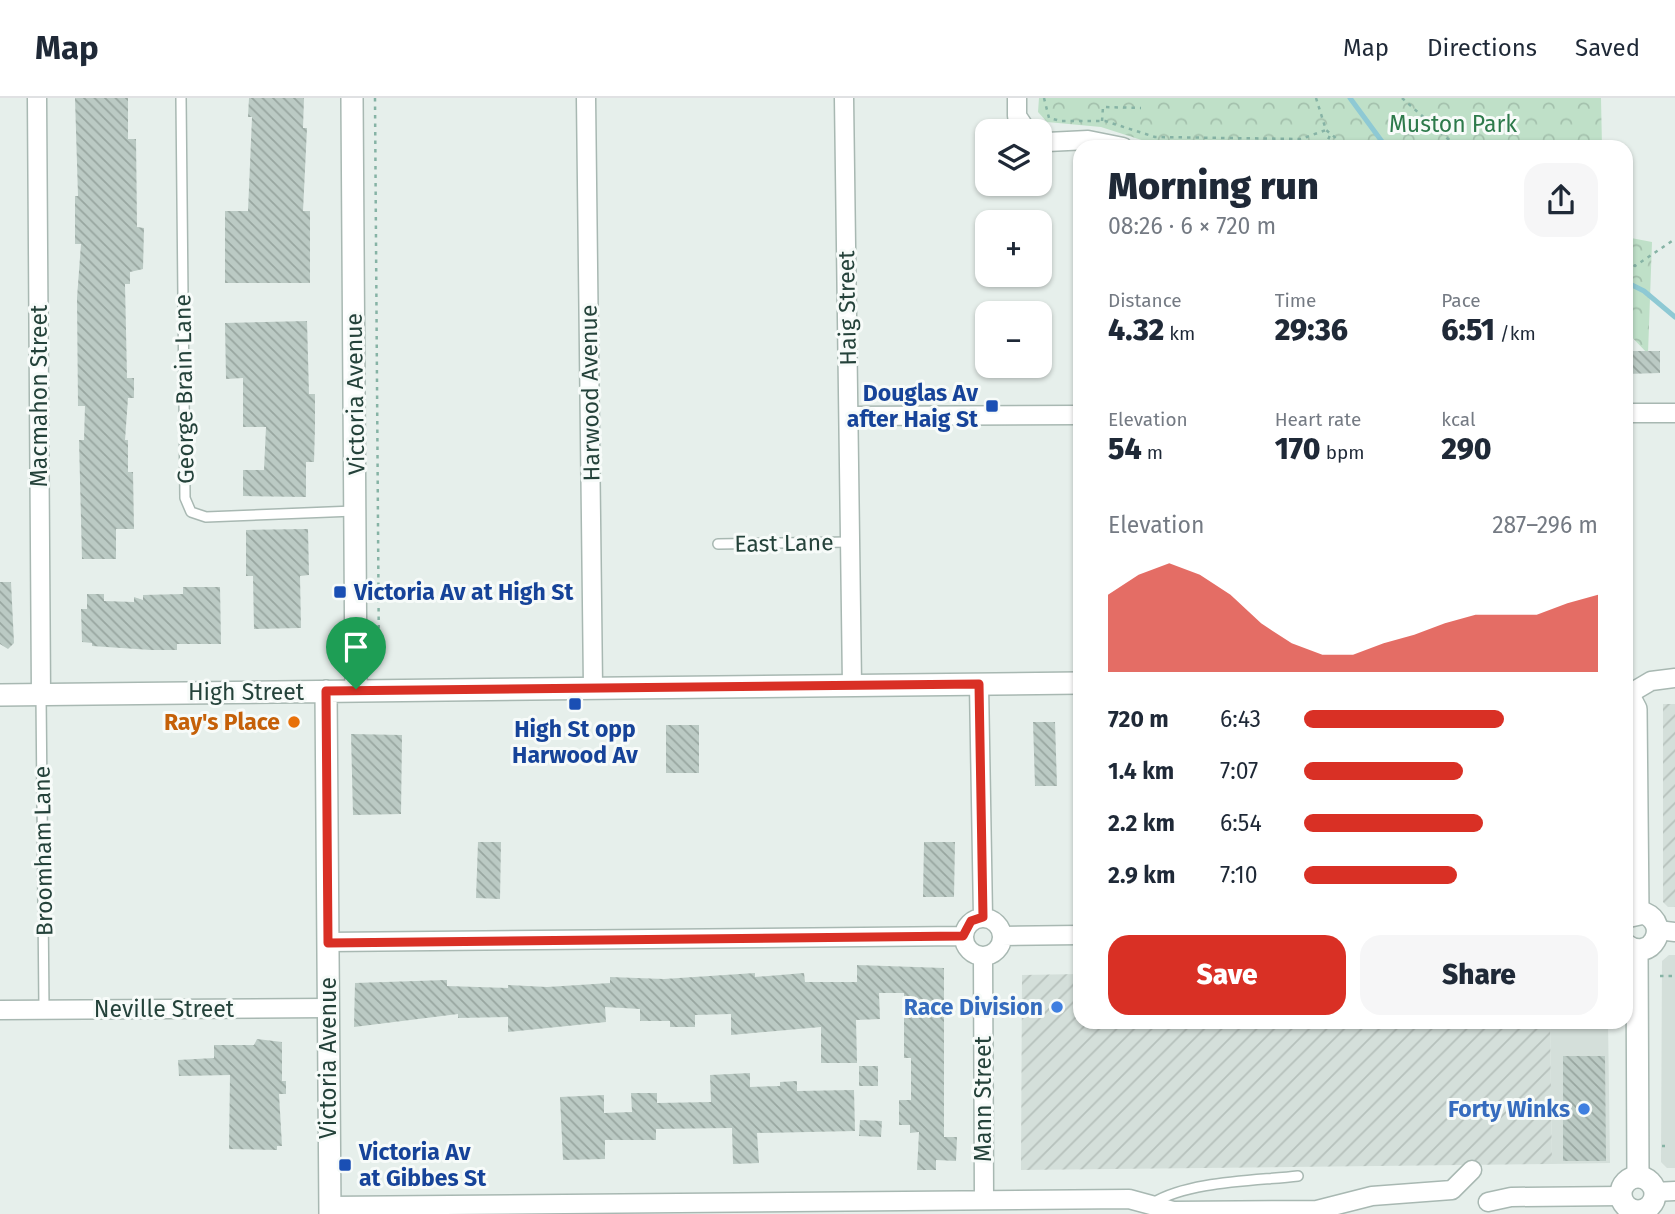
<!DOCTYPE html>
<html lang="en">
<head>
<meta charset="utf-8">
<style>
	body { margin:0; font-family:"Fira Sans",sans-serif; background:#f6f6f7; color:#1f2937; height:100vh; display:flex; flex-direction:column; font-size:26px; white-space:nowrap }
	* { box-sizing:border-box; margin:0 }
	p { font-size:23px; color:#747a83 }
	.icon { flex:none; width:38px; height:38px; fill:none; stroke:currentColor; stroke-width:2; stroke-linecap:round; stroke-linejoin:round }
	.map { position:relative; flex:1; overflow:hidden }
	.details { position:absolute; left:1073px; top:42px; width:560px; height:889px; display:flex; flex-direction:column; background:#fff; border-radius:21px; box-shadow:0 2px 5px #0004 }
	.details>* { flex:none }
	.buttons { position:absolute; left:975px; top:21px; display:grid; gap:14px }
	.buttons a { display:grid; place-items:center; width:77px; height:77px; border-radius:14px; background:#fff; box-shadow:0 2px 5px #0004; font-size:35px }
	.pin { position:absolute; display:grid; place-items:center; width:60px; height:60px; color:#fff; margin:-72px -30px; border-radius:50% 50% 50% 0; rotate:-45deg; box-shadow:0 0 7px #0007 }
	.pin .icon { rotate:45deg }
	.round { display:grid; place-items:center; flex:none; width:74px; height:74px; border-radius:21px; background:#f6f6f7 }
	.overview { display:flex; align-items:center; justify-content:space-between; height:119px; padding:0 35px }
	h1 { font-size:38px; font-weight:800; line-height:52px }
	.stats { display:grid; grid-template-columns:repeat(3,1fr); gap:10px; height:119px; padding:7px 35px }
	.stats div { display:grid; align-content:center }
	.stats b { font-size:30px; font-weight:800 }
	.stats small { font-size:19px; font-weight:400 }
	.stats p { font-size:19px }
	.chart { height:196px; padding:14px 35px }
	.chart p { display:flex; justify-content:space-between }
	.chart svg { width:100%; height:126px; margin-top:7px; fill:#d93025; opacity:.7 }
	.cta { display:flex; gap:14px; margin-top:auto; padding:14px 35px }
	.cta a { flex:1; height:80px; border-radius:21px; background:#d93025; color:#fff; font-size:28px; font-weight:800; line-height:80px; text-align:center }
	.cta a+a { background:#f6f6f7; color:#1f2937 }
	ul { padding:0 35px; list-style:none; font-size:23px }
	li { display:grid; grid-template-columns:112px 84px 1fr; align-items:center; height:52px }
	li i { height:18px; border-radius:9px; background:#d93025 }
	header { display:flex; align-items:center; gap:42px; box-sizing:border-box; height:98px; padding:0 35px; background:#fff; border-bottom:2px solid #e0e1e3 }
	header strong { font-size:33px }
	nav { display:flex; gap:38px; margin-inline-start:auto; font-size:24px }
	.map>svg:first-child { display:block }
</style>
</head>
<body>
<header>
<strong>Map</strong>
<nav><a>Map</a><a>Directions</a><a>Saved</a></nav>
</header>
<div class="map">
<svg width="1675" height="1116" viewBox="0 0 1675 1116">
	<defs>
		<pattern id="industrial-furrows" width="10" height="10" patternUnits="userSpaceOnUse" patternTransform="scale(1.75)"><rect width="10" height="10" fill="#d4dfda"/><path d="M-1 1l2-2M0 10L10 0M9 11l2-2" fill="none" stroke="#b6c1bc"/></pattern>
		<pattern id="park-crowns" width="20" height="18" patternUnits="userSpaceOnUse" patternTransform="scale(1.75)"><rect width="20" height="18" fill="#bfe0c8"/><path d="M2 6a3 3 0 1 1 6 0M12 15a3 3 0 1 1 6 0" fill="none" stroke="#a4c1ad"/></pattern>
		<pattern id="building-back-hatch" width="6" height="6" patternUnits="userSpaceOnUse" patternTransform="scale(1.75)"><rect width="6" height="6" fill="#bbcac4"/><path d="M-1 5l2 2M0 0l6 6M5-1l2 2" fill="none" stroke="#98a6a0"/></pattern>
	</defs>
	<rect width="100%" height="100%" fill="#e6efeb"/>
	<path fill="#d4dfda" d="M 1669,857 L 1675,857 L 1675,1070 L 1667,1070 L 1661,1064 L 1662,863 Z
		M 1550,924 L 1608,924 L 1610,1065 L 1552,1066 Z"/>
	<path fill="url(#industrial-furrows)" d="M 1663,606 L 1675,606 L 1675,809 L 1668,809 L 1663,804 Z
		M 1080,876 L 1080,924 L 1550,924 L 1552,1066 L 1021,1072 L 1022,877 Z"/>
	<path fill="url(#park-crowns)" d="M 1039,0 L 1601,0 L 1602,49 L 1154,46 L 1101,29 L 1047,24 L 1038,14 Z
		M 1626,139 L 1652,144 L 1648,256 L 1626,233 Z"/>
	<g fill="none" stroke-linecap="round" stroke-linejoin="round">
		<path stroke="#8ec9d4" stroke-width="5" d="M 1350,0 L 1386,49
			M 1626,184 L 1644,193 L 1675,219"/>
	</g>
	<path fill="url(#building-back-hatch)" d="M 75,0 L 128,0 L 128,41 L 136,41 L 137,129 L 144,130 L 143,171 L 130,174 L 130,186 L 125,186 L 127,280 L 134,280 L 134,300 L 128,300 L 125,342 L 128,342 L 128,374 L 133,374 L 134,431 L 116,431 L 116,461 L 82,461 L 79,342 L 84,342 L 85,308 L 78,308 L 77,200 L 81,146 L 75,146 L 75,98 L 78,98 Z
		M 249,0 L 304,0 L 303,30 L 307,30 L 303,113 L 310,113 L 310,185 L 225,185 L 225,113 L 248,113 L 252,19 L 248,19 Z
		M 307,223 L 309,296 L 315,296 L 315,329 L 314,364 L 306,364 L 306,399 L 243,398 L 243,372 L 264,372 L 266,329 L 243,329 L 243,280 L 226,281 L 225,225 Z
		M 1626,253 L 1660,253 L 1660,275 L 1626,276 Z
		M 308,431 L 309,477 L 300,478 L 301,530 L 254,531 L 253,478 L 246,478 L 246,432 Z
		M 0,484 L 11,484 L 14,545 L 8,551 L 0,546 Z
		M 183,489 L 220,489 L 221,546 L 177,546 L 177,552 L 151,552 L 92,548 L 92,545 L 82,544 L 81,511 L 87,511 L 87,496 L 104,496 L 104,503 L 134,504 L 134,499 L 143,502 L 143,497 L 183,496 Z
		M 1033,624 L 1055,624 L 1057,688 L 1035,688 Z
		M 666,627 L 699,627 L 699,675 L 666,675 Z
		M 351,636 L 402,637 L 401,716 L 353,717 Z
		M 478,744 L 501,744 L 500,801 L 476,800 Z
		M 924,744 L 955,744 L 954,799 L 923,799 Z
		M 857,867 L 944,870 L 944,1039 L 957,1039 L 956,1063 L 936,1062 L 936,1072 L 917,1072 L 919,1034 L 910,1035 L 910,1027 L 899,1027 L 899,1002 L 911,1002 L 911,960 L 904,960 L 904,895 L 879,895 L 880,921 L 856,922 L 857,965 L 821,965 L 821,929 L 731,937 L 731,916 L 695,917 L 695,929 L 670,929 L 670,923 L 640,923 L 640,911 L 605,909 L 606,924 L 508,934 L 508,919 L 458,920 L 458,916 L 354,929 L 355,885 L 447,882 L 447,888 L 508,890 L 508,887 L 547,889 L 610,885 L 610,879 L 664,881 L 755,875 L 755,879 L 804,875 L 805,884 L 857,884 Z
		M 257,941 L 282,944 L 282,983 L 286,983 L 286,996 L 279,996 L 282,1048 L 277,1048 L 277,1052 L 229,1051 L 230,977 L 179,978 L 178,962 L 214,960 L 214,947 L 254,947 Z
		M 1563,958 L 1605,958 L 1606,1063 L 1563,1063 Z
		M 859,968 L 878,968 L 878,988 L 859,988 Z
		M 750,975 L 750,989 L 780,988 L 780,984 L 797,983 L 797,993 L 854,992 L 855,1033 L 757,1035 L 759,1065 L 733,1066 L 732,1030 L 656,1031 L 656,1042 L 605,1042 L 605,1061 L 563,1062 L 560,999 L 604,997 L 604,1015 L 632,1014 L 631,995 L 657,995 L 657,1005 L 711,1004 L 710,977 Z
		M 860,1022 L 882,1023 L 881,1039 L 859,1038 Z"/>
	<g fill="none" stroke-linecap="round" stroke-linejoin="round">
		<defs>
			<path id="service" d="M 181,0 L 185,400 L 191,414 L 206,419 L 354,413
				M 718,446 L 850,444
				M 41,597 L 44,910
				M 1153,1105 C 1189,1083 1255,1083 1298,1078"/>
			<path id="minor" d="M 37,0 L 41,596
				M 586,0 L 593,589
				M 844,0 L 852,587
				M 1017,0 L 1017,18 L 1027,33
				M 1040,41 L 1047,44 L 1088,42 L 1123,49
				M 1626,315 L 1675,315
				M 849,318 L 1080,317
				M 979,586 L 983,819
				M 1629,596 L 1651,583 L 1675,580
				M964 839a19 19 0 1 1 38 0a19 19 0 1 1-38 0Z
				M 1658,832 L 1675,834
				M 1002,838 L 1080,837
				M 328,844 L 963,838
				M 983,858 L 984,1102
				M 0,912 L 327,910
				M 1654,1094 L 1675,1093
				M 1488,1104 L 1511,1099 L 1621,1098
				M 330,1108 L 1129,1101 L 1173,1113 L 1317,1112 L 1372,1098 L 1452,1092 L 1472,1072"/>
			<path id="tertiary" d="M 352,0 L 356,591
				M 1626,592 L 1636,611 L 1638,814
				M 326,593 L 330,1116
				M 0,597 L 1080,585
				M 1626,847 C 1651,865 1672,827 1644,815 L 1626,819
				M 1637,853 L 1638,1079
				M1621 1096a17 17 0 1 1 34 0a17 17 0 1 1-34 0Z"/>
		</defs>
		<use href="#service" stroke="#a8b8b2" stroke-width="12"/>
		<use href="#minor" stroke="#a8b8b2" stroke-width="21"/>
		<use href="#tertiary" stroke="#a8b8b2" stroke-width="24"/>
		<path stroke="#86b3a5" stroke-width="2.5" stroke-dasharray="3.5 5" stroke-linecap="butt" d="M 375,0 L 379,568
			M 1044,0 L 1049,20 L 1061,23 L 1105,23 L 1155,39 L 1301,41 L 1326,32
			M 1316,0 L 1326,32 L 1347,49
			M 1402,0 L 1448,41 L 1470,49
			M 1102,23 L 1103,9 L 1141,10
			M 1325,49 L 1330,37
			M 1626,163 L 1635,168 L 1675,141
			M 1660,878 L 1675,878
			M 1662,1048 L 1665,1048"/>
		<use href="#service" stroke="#fff" stroke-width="9"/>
		<use href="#minor" stroke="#fff" stroke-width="18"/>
		<use href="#tertiary" stroke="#fff" stroke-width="21"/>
	</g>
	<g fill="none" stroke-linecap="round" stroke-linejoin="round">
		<defs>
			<path id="route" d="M 979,586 L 983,819 L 971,823 L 963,838 L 328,845 L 326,593 Z"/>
		</defs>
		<use href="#route" stroke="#fff" stroke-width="14"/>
		<use href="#route" stroke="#d93025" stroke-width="9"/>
	</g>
	<g fill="#1a4fb4" stroke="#f7fbf9" stroke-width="2.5">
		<rect x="985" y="301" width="14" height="14" rx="3.5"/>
		<rect x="333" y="487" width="14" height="14" rx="3.5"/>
		<rect x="568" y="599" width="14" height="14" rx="3.5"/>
		<rect x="338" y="1060" width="14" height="14" rx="3.5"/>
	</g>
	<circle fill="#e8710a" stroke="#f7fbf9" stroke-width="2.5" cx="294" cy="624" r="7"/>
	<g fill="#3f7fe0" stroke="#f7fbf9" stroke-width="2.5">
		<circle cx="1057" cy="909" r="7"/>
		<circle cx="1584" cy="1011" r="7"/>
	</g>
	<g text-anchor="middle" stroke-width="6" stroke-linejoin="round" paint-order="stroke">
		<g font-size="23" fill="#2d7a4b" stroke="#f7fbf9">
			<text x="1453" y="34">Muston Park</text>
		</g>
		<g font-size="23" fill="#24423a" stroke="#f7fbf9">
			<text transform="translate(847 210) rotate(-91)" y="8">Haig Street</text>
			<text transform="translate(184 291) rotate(-91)" y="8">George Brain Lane</text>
			<text transform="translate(590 295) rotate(-91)" y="8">Harwood Avenue</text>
			<text transform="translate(355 296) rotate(-91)" y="8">Victoria Avenue</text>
			<text transform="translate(39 298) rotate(-90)" y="8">Macmahon Street</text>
			<text transform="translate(784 445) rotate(-1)" y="8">East Lane</text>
			<text x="246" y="602">High Street</text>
			<text transform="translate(43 753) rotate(-91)" y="8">Broomham Lane</text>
			<text x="164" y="919">Neville Street</text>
			<text transform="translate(328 960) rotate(-90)" y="8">Victoria Avenue</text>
			<text transform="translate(983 1001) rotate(-90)" y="8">Mann Street</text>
		</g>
		<g font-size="23" font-weight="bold" fill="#164399" stroke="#f7fbf9" text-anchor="start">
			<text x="978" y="303" text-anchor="end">Douglas Av<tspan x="978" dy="26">after Haig St</tspan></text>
			<text x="354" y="502">Victoria Av at High St</text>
			<text x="575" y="639" text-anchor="middle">High St opp<tspan x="575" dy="26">Harwood Av</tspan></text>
			<text x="359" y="1062">Victoria Av<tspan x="359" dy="26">at Gibbes St</tspan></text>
		</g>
		<g font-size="23" font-weight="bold" fill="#c56008" stroke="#f7fbf9" text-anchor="end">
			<text x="280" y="632">Ray's Place</text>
		</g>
		<g font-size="23" font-weight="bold" fill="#366cbe" stroke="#f7fbf9" text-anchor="end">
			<text x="1043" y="917">Race Division</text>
			<text x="1570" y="1019">Forty Winks</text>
		</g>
	</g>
</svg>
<div class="buttons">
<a><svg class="icon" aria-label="layers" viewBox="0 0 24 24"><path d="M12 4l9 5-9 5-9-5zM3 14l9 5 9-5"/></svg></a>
<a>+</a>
<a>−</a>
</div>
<div class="pin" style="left:356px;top:591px;background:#1e9e55"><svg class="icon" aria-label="arrive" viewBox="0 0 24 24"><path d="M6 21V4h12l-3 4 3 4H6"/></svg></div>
<section class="details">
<div class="overview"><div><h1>Morning run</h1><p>08:26 · 6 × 720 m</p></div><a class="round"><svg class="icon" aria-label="share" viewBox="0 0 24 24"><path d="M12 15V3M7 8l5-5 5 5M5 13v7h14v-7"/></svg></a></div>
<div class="stats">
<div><p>Distance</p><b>4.32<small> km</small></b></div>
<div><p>Time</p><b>29:36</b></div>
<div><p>Pace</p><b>6:51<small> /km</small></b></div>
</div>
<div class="stats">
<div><p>Elevation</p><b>54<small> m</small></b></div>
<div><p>Heart rate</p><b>170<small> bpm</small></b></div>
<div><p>kcal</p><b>290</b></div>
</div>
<div class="chart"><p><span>Elevation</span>287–296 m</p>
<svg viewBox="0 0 160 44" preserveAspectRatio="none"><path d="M0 44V17L10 10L20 6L30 10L40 17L50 27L60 34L70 38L80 38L90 34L100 31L110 27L120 24L130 24L140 24L150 20L160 17V44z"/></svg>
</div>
<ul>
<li><b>720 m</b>6:43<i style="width:68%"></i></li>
<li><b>1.4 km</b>7:07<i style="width:54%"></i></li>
<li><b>2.2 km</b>6:54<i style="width:61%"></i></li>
<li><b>2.9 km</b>7:10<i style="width:52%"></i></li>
</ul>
<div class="cta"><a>Save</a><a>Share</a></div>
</section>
</div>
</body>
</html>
